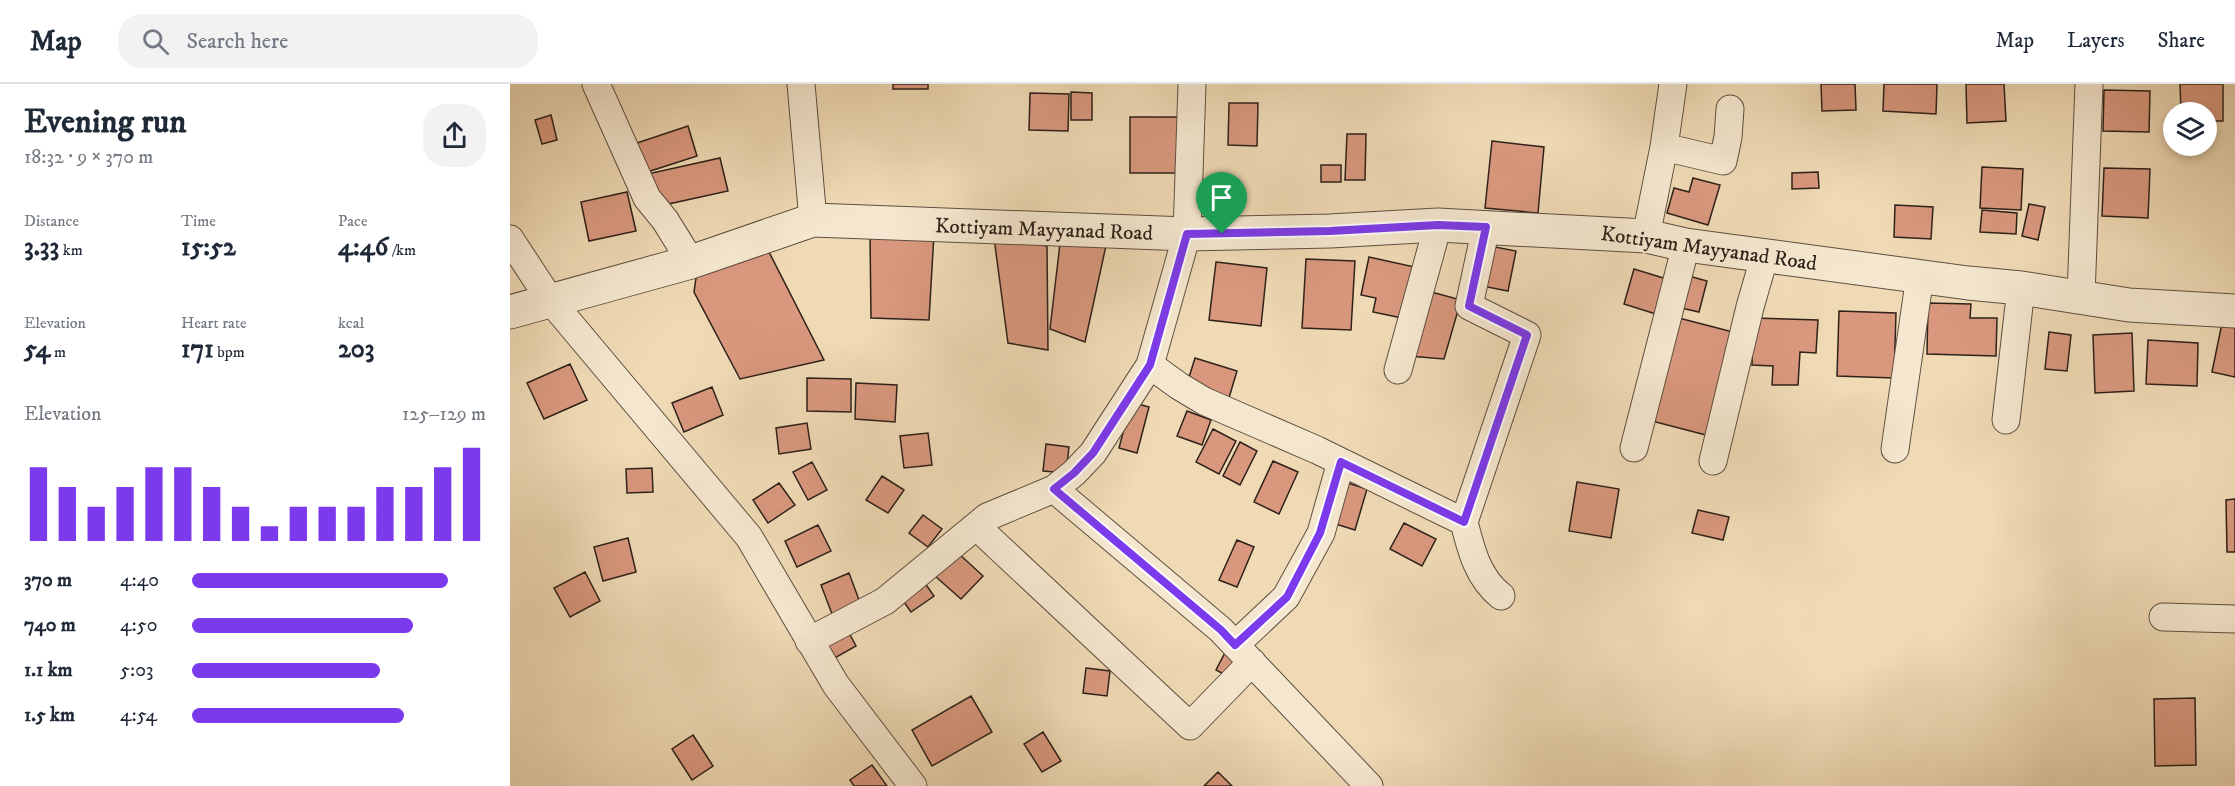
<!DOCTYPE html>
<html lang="en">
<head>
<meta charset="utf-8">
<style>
	body { margin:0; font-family:"IM FELL DW Pica",serif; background:#f2f2f3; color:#1f2937; height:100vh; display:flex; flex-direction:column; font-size:22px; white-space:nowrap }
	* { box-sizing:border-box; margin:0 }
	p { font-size:20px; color:#747a83 }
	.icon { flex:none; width:33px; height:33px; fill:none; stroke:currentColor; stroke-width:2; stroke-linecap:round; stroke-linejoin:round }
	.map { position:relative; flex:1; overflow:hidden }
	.details { display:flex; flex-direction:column; background:#fff; width:510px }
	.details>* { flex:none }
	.buttons { position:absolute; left:1653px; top:18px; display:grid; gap:12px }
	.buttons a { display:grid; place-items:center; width:54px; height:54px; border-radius:50%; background:#fff; box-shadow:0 3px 9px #0003; font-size:30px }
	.pin { position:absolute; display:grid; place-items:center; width:51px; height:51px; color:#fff; margin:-62px -26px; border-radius:50% 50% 50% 0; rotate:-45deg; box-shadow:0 0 6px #0007 }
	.pin .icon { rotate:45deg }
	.round { display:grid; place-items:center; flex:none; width:63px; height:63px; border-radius:24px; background:#f2f2f3 }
	.summary { display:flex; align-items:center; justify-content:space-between; height:102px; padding:0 24px }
	h1 { font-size:33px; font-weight:700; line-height:45px }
	.figures { display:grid; grid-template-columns:repeat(3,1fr); gap:9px; height:102px; padding:6px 24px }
	.figures div { display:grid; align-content:center }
	.figures b { font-size:26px; font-weight:700 }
	.figures small { font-size:16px; font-weight:400 }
	.figures p { font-size:16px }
	.chart { height:168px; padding:12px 24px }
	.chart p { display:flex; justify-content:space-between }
	.chart svg { width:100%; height:108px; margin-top:6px; stroke:#7c3aed; stroke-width:6 }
	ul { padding:0 24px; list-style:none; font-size:20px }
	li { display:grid; grid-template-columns:96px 72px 1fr; align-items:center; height:45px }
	li i { height:15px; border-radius:8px; background:#7c3aed }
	header { display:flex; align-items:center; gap:36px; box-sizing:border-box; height:84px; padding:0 30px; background:#fff; border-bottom:2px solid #e0e1e3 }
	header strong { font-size:28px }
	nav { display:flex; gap:33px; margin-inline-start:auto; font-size:21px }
	.search { width:420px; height:54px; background:#f2f2f3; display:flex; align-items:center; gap:15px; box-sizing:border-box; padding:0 21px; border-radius:24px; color:#747a83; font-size:22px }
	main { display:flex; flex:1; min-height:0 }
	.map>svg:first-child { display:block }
</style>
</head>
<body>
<header>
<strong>Map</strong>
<div class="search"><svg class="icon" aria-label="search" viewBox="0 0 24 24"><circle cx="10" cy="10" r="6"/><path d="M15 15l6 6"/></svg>Search here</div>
<nav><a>Map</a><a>Layers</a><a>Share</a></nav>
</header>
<main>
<section class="details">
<div class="summary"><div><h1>Evening run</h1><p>18:32 · 9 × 370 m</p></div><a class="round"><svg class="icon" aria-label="share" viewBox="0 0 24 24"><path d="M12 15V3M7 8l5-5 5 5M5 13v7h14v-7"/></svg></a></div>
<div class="figures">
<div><p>Distance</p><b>3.33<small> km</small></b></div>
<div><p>Time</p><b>15:52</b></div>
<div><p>Pace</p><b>4:46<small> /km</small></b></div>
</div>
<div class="figures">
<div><p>Elevation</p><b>54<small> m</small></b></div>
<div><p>Heart rate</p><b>171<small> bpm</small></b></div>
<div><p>kcal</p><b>203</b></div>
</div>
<div class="chart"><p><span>Elevation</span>125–129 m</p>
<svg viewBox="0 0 160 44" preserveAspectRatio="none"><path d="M5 44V14M15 44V22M25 44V30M35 44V22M45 44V14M55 44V14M65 44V22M75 44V30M85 44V38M95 44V30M105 44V30M115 44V30M125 44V22M135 44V22M145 44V14M155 44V6"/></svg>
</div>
<ul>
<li><b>370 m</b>4:40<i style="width:87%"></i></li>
<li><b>740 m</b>4:50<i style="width:75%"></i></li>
<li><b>1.1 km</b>5:03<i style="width:64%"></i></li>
<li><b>1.5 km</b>4:54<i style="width:72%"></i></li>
</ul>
</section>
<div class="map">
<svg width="1725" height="702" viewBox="0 0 1725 702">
	<rect width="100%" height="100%" fill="#efdab5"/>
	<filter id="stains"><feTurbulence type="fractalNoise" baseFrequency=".00333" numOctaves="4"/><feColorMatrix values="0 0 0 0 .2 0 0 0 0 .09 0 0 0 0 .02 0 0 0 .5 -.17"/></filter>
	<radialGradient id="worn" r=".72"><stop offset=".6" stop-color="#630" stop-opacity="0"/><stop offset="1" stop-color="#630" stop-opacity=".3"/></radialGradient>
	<path fill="#d9987e" stroke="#2d211a" stroke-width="1.5" d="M 383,0 L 418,0 L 418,5 L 383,5 Z
		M 1311,0 L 1345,0 L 1346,26 L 1312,27 Z
		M 1374,0 L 1427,0 L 1426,30 L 1373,27 Z
		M 1456,0 L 1494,0 L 1496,37 L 1457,39 Z
		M 1670,0 L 1713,0 L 1713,37 L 1696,37 L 1696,28 L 1671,28 Z
		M 1594,6 L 1640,7 L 1639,48 L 1593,47 Z
		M 561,8 L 582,9 L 582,36 L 561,36 Z
		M 520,9 L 559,10 L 558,47 L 519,46 Z
		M 719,19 L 748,19 L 747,62 L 718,61 Z
		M 41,31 L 47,56 L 32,60 L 25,36 Z
		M 620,33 L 669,33 L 669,89 L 620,89 Z
		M 178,42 L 187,72 L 131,90 L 121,61 Z
		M 837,50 L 856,50 L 855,96 L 835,96 Z
		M 982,57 L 1034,63 L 1028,129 L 975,124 Z
		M 210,74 L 218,107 L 140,124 L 133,91 Z
		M 811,81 L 831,81 L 831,98 L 811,98 Z
		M 1472,83 L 1513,85 L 1511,126 L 1470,124 Z
		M 1594,84 L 1640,85 L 1638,134 L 1592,132 Z
		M 1308,88 L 1309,104 L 1282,105 L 1282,89 Z
		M 1183,94 L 1210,101 L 1198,141 L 1157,129 L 1164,104 L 1179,108 Z
		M 117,108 L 126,147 L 79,157 L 71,118 Z
		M 1519,120 L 1535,123 L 1528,156 L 1512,152 Z
		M 1385,121 L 1423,123 L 1421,155 L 1384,153 Z
		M 1472,126 L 1507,129 L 1506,150 L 1470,148 Z
		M 360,150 L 424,150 L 419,236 L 361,234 Z
		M 551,151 L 597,157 L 575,258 L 540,245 Z
		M 484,154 L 537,162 L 538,266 L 498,259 Z
		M 980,162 L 1006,167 L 998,207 L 972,202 Z
		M 258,166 L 314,276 L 230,295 L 184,208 L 187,187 Z
		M 859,173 L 909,184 L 897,235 L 863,228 L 866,214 L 851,211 Z
		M 796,175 L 845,177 L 841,246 L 792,244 Z
		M 706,178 L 757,184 L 751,242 L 699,236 Z
		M 1124,185 L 1160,196 L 1149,231 L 1114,220 Z
		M 1179,192 L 1197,197 L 1189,228 L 1171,224 Z
		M 914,206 L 951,216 L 934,275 L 899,272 Z
		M 1418,219 L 1461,220 L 1460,234 L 1487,234 L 1486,272 L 1417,270 Z
		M 1329,227 L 1386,229 L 1384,294 L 1327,292 Z
		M 1165,233 L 1223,248 L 1196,351 L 1138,336 Z
		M 1243,234 L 1308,236 L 1306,269 L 1290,268 L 1288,301 L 1262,301 L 1263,282 L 1242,281 Z
		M 1712,239 L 1725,241 L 1725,293 L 1702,288 Z
		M 1539,248 L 1561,251 L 1557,287 L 1535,285 Z
		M 1622,249 L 1624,307 L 1585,309 L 1583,251 Z
		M 1638,256 L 1688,259 L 1687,302 L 1636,300 Z
		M 685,274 L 727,287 L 718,317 L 676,303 Z
		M 60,280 L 77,316 L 34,335 L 17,299 Z
		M 297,294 L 341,295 L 341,328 L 297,327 Z
		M 346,299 L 387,301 L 385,338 L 345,335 Z
		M 202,303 L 213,331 L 174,348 L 162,319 Z
		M 621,318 L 639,323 L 627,369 L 609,364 Z
		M 677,327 L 701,336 L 692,361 L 667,352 Z
		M 297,339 L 301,365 L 269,370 L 266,344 Z
		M 703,345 L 726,357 L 709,390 L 686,378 Z
		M 418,349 L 422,381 L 394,384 L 390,352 Z
		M 730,358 L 747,367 L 730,401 L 713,392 Z
		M 536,360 L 559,363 L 556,389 L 533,387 Z
		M 763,377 L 788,388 L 769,430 L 744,418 Z
		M 302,378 L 317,406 L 298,416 L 283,388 Z
		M 142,384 L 143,408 L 117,409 L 116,385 Z
		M 372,392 L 394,406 L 378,429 L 356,416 Z
		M 828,396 L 857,405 L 845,446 L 816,437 Z
		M 1067,398 L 1109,405 L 1101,454 L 1059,447 Z
		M 269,399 L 285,421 L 258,439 L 243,416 Z
		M 1725,415 L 1725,468 L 1717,468 L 1716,416 Z
		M 1188,426 L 1219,433 L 1213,456 L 1182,449 Z
		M 413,431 L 432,445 L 418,463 L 399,449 Z
		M 894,439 L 926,455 L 912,482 L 880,465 Z
		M 308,441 L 321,467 L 287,483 L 275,457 Z
		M 118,454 L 126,488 L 93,497 L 84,463 Z
		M 727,456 L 744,463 L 727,503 L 709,496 Z
		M 447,468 L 473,492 L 451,515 L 425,492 Z
		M 75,488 L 90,517 L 60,533 L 44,504 Z
		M 339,489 L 352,524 L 324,535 L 311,501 Z
		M 412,495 L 424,512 L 401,528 L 389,511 Z
		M 337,545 L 346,562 L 323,575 L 314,557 Z
		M 718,563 L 732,570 L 719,593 L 706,586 Z
		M 576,584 L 600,587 L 597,612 L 573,609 Z
		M 461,612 L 482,648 L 422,682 L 402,646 Z
		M 1685,614 L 1686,681 L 1645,682 L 1644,615 Z
		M 533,648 L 551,677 L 532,688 L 514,660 Z
		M 183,651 L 203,682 L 182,696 L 162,665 Z
		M 362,681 L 377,702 L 344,702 L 340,696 Z
		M 708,688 L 722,702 L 694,702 Z"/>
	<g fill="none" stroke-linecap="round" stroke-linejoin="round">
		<defs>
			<path id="minor" d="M 86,0 L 137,114 L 155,136 L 181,178
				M 291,0 L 303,136
				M 682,0 L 677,150 L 640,281 L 669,302 L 694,317 L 807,366 L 954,438
				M 1154,63 L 1213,77 L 1218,53 L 1220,25
				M 976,143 L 959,222 L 1017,251 L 954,438 C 961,466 968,494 991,512
				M 1136,152 L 1154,63 L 1163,0
				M 0,155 L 40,216 L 239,453 L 326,601 L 403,702
				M 1571,212 L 1579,0
				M 888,286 L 928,141
				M 1496,336 L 1511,204
				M 1124,364 L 1176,161
				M 1385,365 L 1410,192
				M 1203,377 L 1240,223 L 1255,171
				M 544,405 L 711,546 L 859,702
				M 466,442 L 680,642 L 742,578
				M 1653,533 L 1725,535
				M 299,557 L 375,517 L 477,433 L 544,405 L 564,389 L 583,369 L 640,281
				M 725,561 L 776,513 L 811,449 L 831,378"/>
			<path id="tertiary" d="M 0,228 L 181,178 L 303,136 L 677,150 L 820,147 L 928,141 L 1136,152 L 1176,161 L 1220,167 L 1458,199 L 1511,204 L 1619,221 L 1725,227"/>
		</defs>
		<use href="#minor" stroke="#5e4f41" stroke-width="29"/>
		<use href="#tertiary" stroke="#5e4f41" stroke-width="35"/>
		<use href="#minor" stroke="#f5e7cf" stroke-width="27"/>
		<use href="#tertiary" stroke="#f5e7cf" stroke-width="33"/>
	</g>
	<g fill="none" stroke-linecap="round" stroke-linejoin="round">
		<defs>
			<path id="route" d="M 928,141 L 976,143 L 959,222 L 1017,251 L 954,438 L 831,378 L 810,449 L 777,513 L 725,561 L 711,546 L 544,405 L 564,389 L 583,369 L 640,281 L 677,150 L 820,147 Z"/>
		</defs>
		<use href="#route" stroke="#fff" stroke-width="12"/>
		<use href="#route" stroke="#7c3aed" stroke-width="8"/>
	</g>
	<g text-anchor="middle" stroke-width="4.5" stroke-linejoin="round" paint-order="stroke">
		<g font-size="21" fill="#2d211a" stroke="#f5e7cf">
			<text transform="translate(534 145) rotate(2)" y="7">Kottiyam Mayyanad Road</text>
			<text transform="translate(1199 164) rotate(8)" y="7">Kottiyam Mayyanad Road</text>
		</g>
	</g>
	<rect width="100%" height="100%" filter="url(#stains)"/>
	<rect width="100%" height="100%" fill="url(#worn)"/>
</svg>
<div class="buttons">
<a><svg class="icon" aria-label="layers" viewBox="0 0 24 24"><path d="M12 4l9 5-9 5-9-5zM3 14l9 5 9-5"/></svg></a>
</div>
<div class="pin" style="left:712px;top:150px;background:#1e9e55"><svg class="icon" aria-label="arrive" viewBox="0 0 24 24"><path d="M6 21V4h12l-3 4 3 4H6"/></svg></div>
</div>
</main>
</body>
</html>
